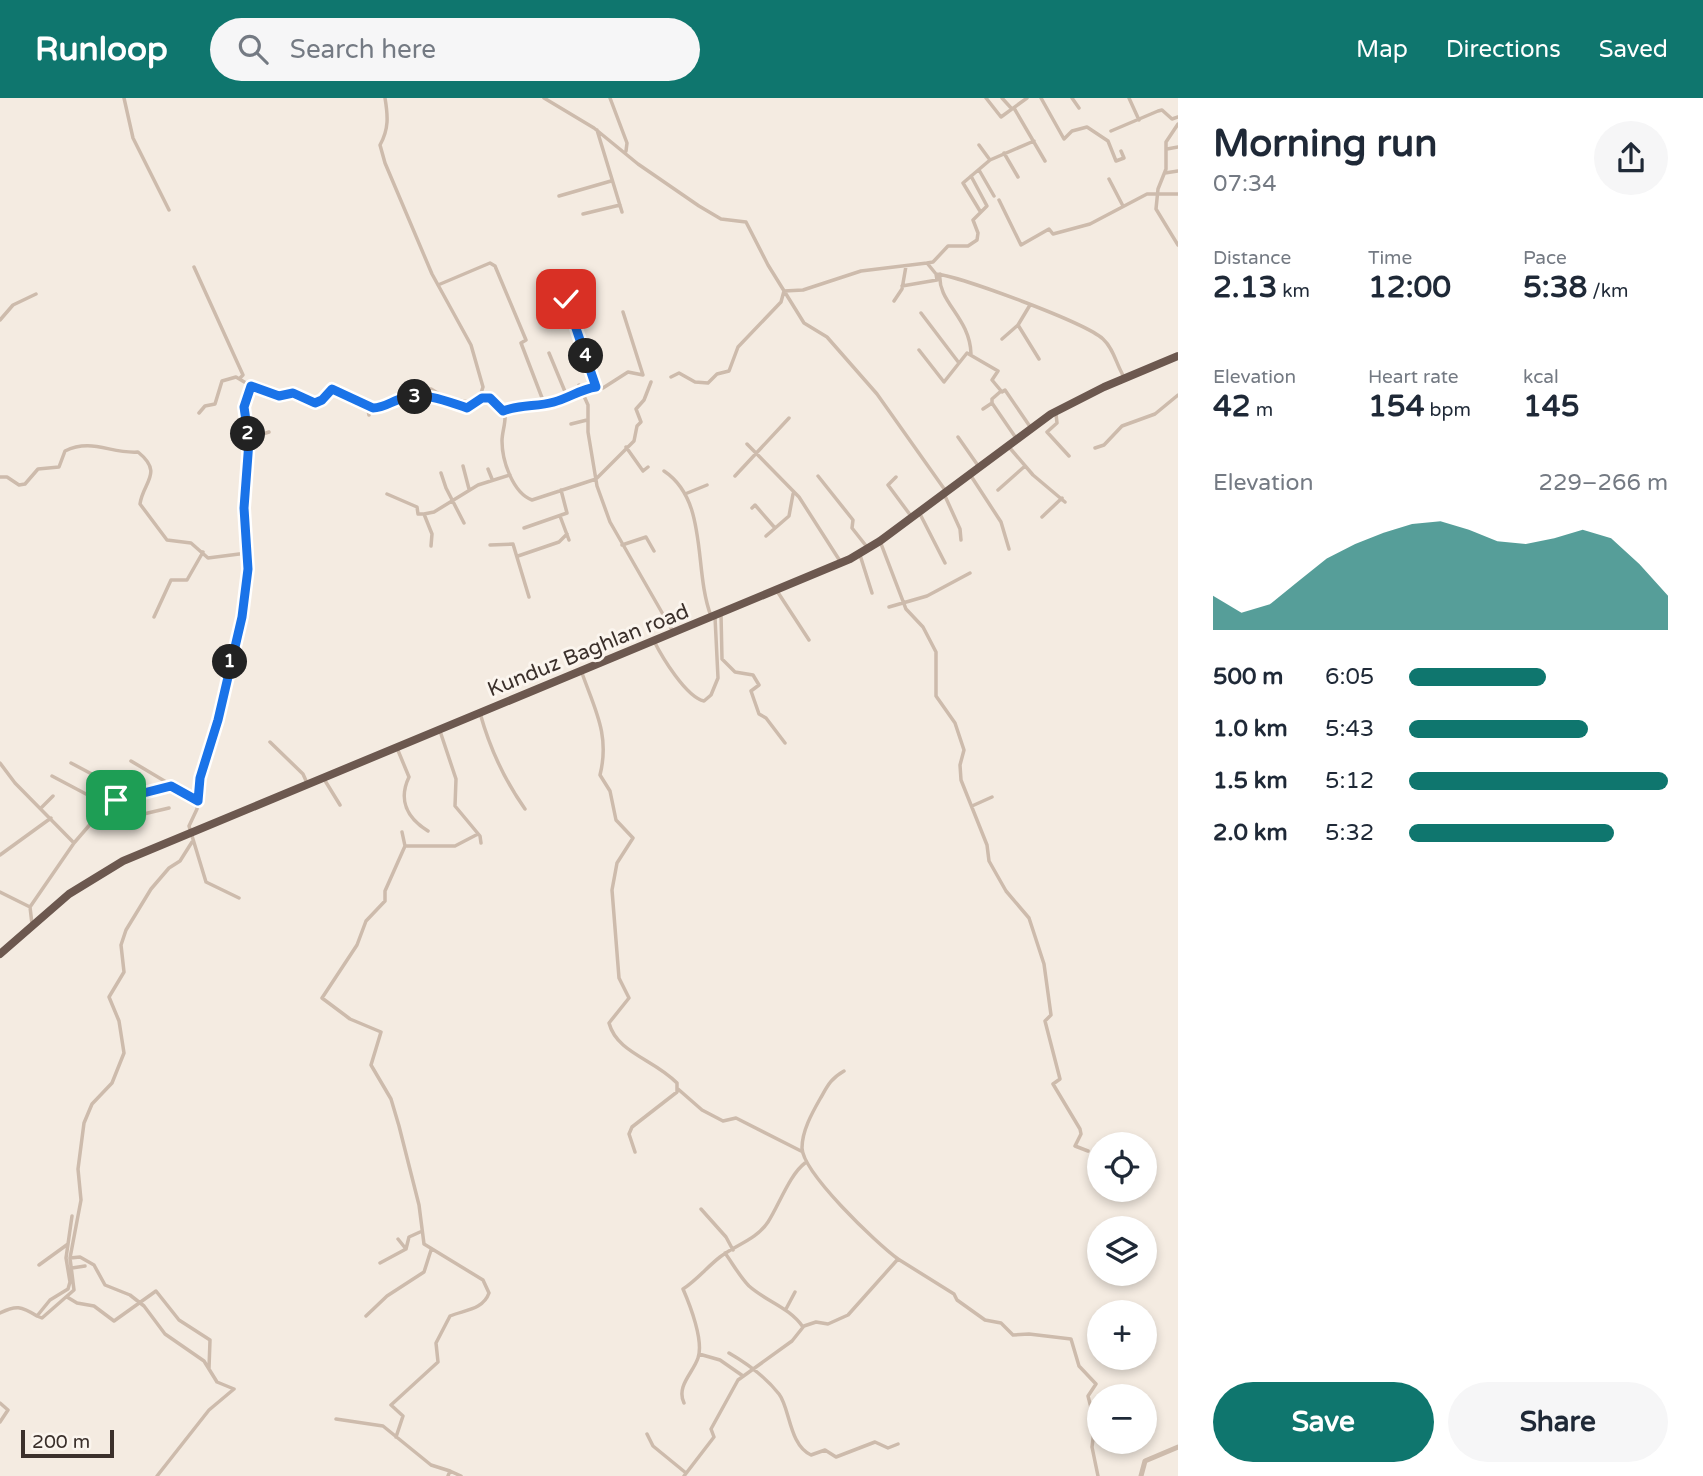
<!DOCTYPE html>
<html lang="en">
<head>
<meta charset="utf-8">
<style>
	body { margin:0; font-family:"Varela Round",sans-serif; background:#f6f6f7; color:#1f2937; height:100vh; display:flex; flex-direction:column; font-size:26px; white-space:nowrap }
	* { box-sizing:border-box; margin:0 }
	p { font-size:23px; color:#747a83 }
	.icon { flex:none; width:38px; height:38px; fill:none; stroke:currentColor; stroke-width:2; stroke-linecap:round; stroke-linejoin:round }
	.map { position:relative; flex:1; overflow:hidden }
	.panel { display:flex; flex-direction:column; background:#fff; width:525px }
	.panel>* { flex:none }
	.tools { position:absolute; left:1087px; top:1034px; display:grid; gap:14px }
	.tools a { display:grid; place-items:center; width:70px; height:70px; border-radius:50%; background:#fff; box-shadow:0 4px 10px #0003; font-size:35px }
	.scale { position:absolute; left:21px; bottom:18px; width:93px; box-sizing:border-box; padding-left:7px; border:4px solid #3b302b; border-top:0; font-size:19px; line-height:24px; white-space:nowrap; color:#3b302b; -webkit-text-stroke:5px #fbf5ee; paint-order:stroke }
	.pin { position:absolute; display:grid; place-items:center; width:60px; height:60px; color:#fff; margin:-30px; border-radius:14px; box-shadow:0 4px 10px #0006 }
	.km { position:absolute; width:35px; height:35px; margin:-18px; border-radius:50%; background:#222; color:#fff; font-size:19px; line-height:35px; text-align:center }
	.round { display:grid; place-items:center; flex:none; width:74px; height:74px; border-radius:37px; background:#f6f6f7 }
	.head { display:flex; align-items:center; justify-content:space-between; height:119px; padding:0 35px }
	h1 { font-size:38px; font-weight:700; line-height:52px }
	.figures { display:grid; grid-template-columns:repeat(3,1fr); gap:10px; height:119px; padding:7px 35px }
	.figures div { display:grid; align-content:center }
	.figures b { font-size:30px; font-weight:700 }
	.figures small { font-size:19px; font-weight:400 }
	.figures p { font-size:19px }
	.chart { height:196px; padding:14px 35px }
	.chart p { display:flex; justify-content:space-between }
	.chart svg { width:100%; height:126px; margin-top:7px; fill:#0f766e; opacity:.7 }
	.primary-button { display:flex; gap:14px; margin-top:auto; padding:14px 35px }
	.primary-button a { flex:1; height:80px; border-radius:42px; background:#0f766e; color:#fff; font-size:28px; font-weight:700; line-height:80px; text-align:center }
	.primary-button a+a { background:#f6f6f7; color:#1f2937 }
	ul { padding:0 35px; list-style:none; font-size:23px }
	li { display:grid; grid-template-columns:112px 84px 1fr; align-items:center; height:52px }
	li i { height:18px; border-radius:9px; background:#0f766e }
	header { display:flex; align-items:center; gap:42px; box-sizing:border-box; height:98px; padding:0 35px; background:#0f766e; color:#fff }
	header strong { font-size:33px }
	nav { display:flex; gap:38px; margin-inline-start:auto; font-size:24px }
	.search { width:490px; height:63px; background:#f6f6f7; display:flex; align-items:center; gap:18px; box-sizing:border-box; padding:0 24px; border-radius:38px; color:#747a83; font-size:26px }
	main { display:flex; flex:1; min-height:0 }
	.map>svg:first-child { display:block }
</style>
</head>
<body>
<header>
<strong>Runloop</strong>
<div class="search"><svg class="icon" aria-label="search" viewBox="0 0 24 24"><circle cx="10" cy="10" r="6"/><path d="M15 15l6 6"/></svg>Search here</div>
<nav><a>Map</a><a>Directions</a><a>Saved</a></nav>
</header>
<main>
<div class="map">
<svg width="1178" height="1378" viewBox="0 0 1178 1378">
	<rect width="100%" height="100%" fill="#f4ebe1"/>
	<g fill="none" stroke-linecap="round" stroke-linejoin="round">
		<path stroke="#cdbbac" stroke-width="3.5" d="M 124,0 L 133,40 L 169,112
			M 385,0 C 388,18 389,31 380,47 L 385,65 L 432,176 L 471,247 L 483,289 L 481,295
			M 544,0 L 594,30 L 638,66 L 699,108 L 721,121 L 746,124 L 768,167 L 804,225 L 827,239 L 877,296 L 945,392
			M 610,0 L 627,45 L 626,53
			M 986,0 L 1001,19 L 1027,0
			M 1002,0 L 1012,11
			M 1041,0 L 1064,41 L 1072,33 L 1087,29 L 1108,43 L 1116,63 L 1124,60 L 1121,53
			M 1072,0 L 1079,10
			M 1129,0 L 1139,22
			M 1014,10 L 1045,63
			M 1178,26 L 1166,44 L 1166,71 L 1158,91 L 1156,111 L 1178,147
			M 597,32 L 622,114
			M 1111,33 L 1158,13 L 1162,12 L 1172,21 L 1178,19
			M 979,47 L 990,62
			M 1167,51 L 1178,49
			M 1004,55 L 1018,79
			M 979,72 L 994,98
			M 1165,75 L 1178,73
			M 1109,81 L 1123,108
			M 559,98 L 611,83
			M 999,102 L 1021,147 L 1049,131 L 1053,136 L 1090,126 L 1147,96 L 1178,96
			M 980,113 L 963,85 L 990,62 L 1034,43
			M 583,116 L 620,107
			M 927,165 L 933,164 L 948,148 L 968,148 L 977,142 L 978,135 L 973,122 L 987,108 L 971,78
			M 194,169 L 243,277 L 240,280
			M 940,176 C 937,204 970,219 971,256
			M 559,180 L 596,289
			M 438,187 L 490,165 L 495,168 L 526,242 L 521,245 L 544,305
			M 902,188 L 937,182 L 936,176
			M 539,200 L 550,226 L 572,218
			M 894,203 L 902,191 L 906,168
			M 921,215 L 959,265
			M 0,222 L 13,207 L 36,196
			M 1018,227 L 1039,261
			M 1002,241 L 1018,227 L 1030,207
			M 919,252 L 944,284 L 967,255 L 998,273 L 992,282 L 1002,294 L 1005,292 L 1031,330
			M 549,255 L 566,296
			M 671,279 L 679,275 L 695,284 L 708,285 L 717,276 L 729,273 L 738,249 L 781,204 L 784,193 L 803,192 L 861,173 L 927,165 L 936,176 C 960,178 1086,225 1103,241 C 1114,251 1116,266 1124,279
			M 579,287 L 588,307 L 588,334 L 597,388 L 610,424 L 672,532
			M 393,299 L 431,291 L 444,299 L 468,304 L 481,295
			M 485,299 L 505,315 C 506,325 502,334 502,343 C 502,363 513,395 532,402 L 596,381 L 634,343 L 637,328 L 641,324 L 636,311 L 644,302 L 651,284
			M 992,305 L 992,301 L 1000,294
			M 367,308 L 369,317
			M 983,311 L 992,305 L 1016,340
			M 504,313 L 528,306 L 555,304 L 566,296 L 580,296 L 592,289 L 603,290 L 628,274 L 643,277 L 623,214
			M 199,315 L 205,308 L 215,306 L 222,283 L 236,279 L 261,294 L 279,297 L 293,295 L 315,305 L 322,302 L 332,291 L 373,310 C 384,310 390,304 400,301 C 427,293 441,302 467,310 L 486,299
			M 1056,316 L 1057,325 L 1047,334 L 1069,358
			M 571,326 L 587,322
			M 958,339 L 979,369
			M 248,341 L 269,334
			M 747,346 L 799,399 L 840,463
			M 626,349 L 643,373 L 648,369
			M 1009,349 L 1033,377 L 1065,404
			M 1095,350 L 1104,347 L 1122,328 L 1155,316 L 1178,297
			M 463,368 L 469,391
			M 488,371 L 492,381
			M 664,373 C 709,403 693,471 711,518
			M 441,375 L 446,390 L 464,425
			M 735,378 L 789,320
			M 818,378 L 853,422 L 852,430 L 867,449
			M 971,378 L 1001,424 L 1009,451
			M 0,379 L 7,379 L 19,387 L 25,386 L 38,371 L 59,369 L 65,353 C 92,340 111,356 138,354 C 164,375 143,384 140,406 L 167,442 L 191,445 L 208,460 L 247,455
			M 896,379 L 888,387 L 911,418
			M 998,392 L 1025,368
			M 387,396 L 417,409 L 418,416 L 424,416 L 432,436 L 431,448
			M 685,396 L 707,387
			M 945,398 L 960,431 L 961,442
			M 752,410 L 755,407 L 775,430
			M 424,416 L 434,414 L 478,387 L 510,377
			M 920,416 L 945,465
			M 560,418 L 569,442
			M 1042,419 L 1062,400
			M 524,430 L 567,415 L 561,392
			M 766,438 L 789,418 L 793,396
			M 880,443 L 906,511 L 923,529 L 936,554 L 936,598 L 955,625 L 964,652 L 960,667 L 961,682 L 987,747 L 989,763 L 1006,793 L 1029,820 L 1044,866 L 1051,917 L 1045,923 L 1060,981 L 1053,986 L 1080,1031 L 1081,1036 L 1075,1048 L 1088,1053
			M 490,447 L 513,446 L 529,499
			M 622,447 L 646,439 L 654,453
			M 860,457 L 872,495
			M 518,458 L 559,444 L 567,436
			M 777,493 L 809,542
			M 889,509 L 927,498 L 970,475
			M 721,516 L 722,561 L 735,574 L 753,577 L 759,587 L 751,593 L 759,616 L 766,620 L 785,645
			M 154,519 L 171,482 L 187,482 L 203,454
			M 654,543 C 662,559 686,599 704,603 L 711,597 L 718,580 L 715,519
			M 582,575 C 595,612 610,637 600,677 L 610,693 L 616,722 L 633,740 L 617,765 L 612,792 L 619,880 L 629,900 L 609,925 C 617,955 654,961 677,985 L 677,994 L 632,1029 L 629,1036 L 635,1054
			M 480,615 C 490,651 503,680 525,711
			M 440,633 L 456,681 L 455,708 L 480,738 L 481,745
			M 270,644 L 303,676 L 307,685
			M 397,650 L 409,679 C 398,702 407,720 428,733
			M 131,663 L 198,703
			M 0,665 L 15,685 L 74,745
			M 71,665 L 133,698
			M 52,678 L 103,705 L 171,688
			M 324,681 L 340,707
			M 972,708 L 992,699
			M 41,710 L 53,698
			M 91,725 L 97,727 L 169,710
			M 402,734 L 405,748
			M 0,757 L 51,720
			M 0,794 L 30,809
			M 239,800 L 206,784 L 189,728 L 197,711 L 198,685 L 224,597 L 248,472 L 244,410 L 249,343 L 244,309 L 251,288
			M 32,826 L 30,809 L 74,745 L 99,716 L 96,709 L 98,703
			M 678,991 L 702,1012 L 723,1023 L 736,1020 L 801,1053
			M 701,1111 L 726,1139 L 733,1152
			M 398,1141 L 406,1151
			M 725,1155 C 733,1166 740,1179 749,1188 C 767,1204 789,1209 803,1229
			M 70,1160 L 80,1159 L 94,1167 L 105,1187 L 130,1197 L 144,1208 L 165,1236 L 204,1263 L 217,1284 L 234,1291
			M 898,1161 L 954,1196 L 957,1202 L 985,1222 L 1001,1225 L 1013,1237 L 1029,1236 L 1071,1241 L 1079,1268 L 1096,1286 L 1088,1298 L 1095,1325 L 1092,1349 L 1098,1378
			M 380,1165 L 406,1151 L 409,1139 L 420,1134
			M 39,1167 L 68,1146
			M 72,1170 L 85,1168
			M 67,1199 L 77,1205 L 94,1208 L 114,1223 L 156,1193 L 179,1222 L 210,1242 L 209,1270
			M 786,1211 L 795,1194
			M 0,1215 C 16,1207 21,1208 37,1218 L 50,1202 L 68,1191 L 70,1184 L 66,1160 L 72,1118
			M 37,1218 L 42,1220 L 74,1192 L 70,1160 L 81,1102 L 78,1071 L 84,1025 L 92,1006 L 112,985 L 124,955 L 119,923 L 109,899 L 124,874 L 121,847 L 126,832 L 151,791 L 169,770 L 180,763 L 192,744
			M 366,1218 L 387,1198 L 424,1174 L 431,1152
			M 729,1255 C 748,1266 765,1278 779,1296 C 790,1310 789,1347 811,1357 L 825,1352 L 836,1359 L 875,1344 L 888,1350 L 898,1346
			M 699,1256 L 720,1262 L 743,1278
			M 0,1305 L 8,1312 L 0,1324
			M 684,1305 C 676,1288 693,1275 698,1260 C 704,1243 690,1207 683,1191 C 697,1182 707,1169 720,1159 C 735,1147 756,1142 768,1124 C 779,1107 790,1076 805,1065
			M 336,1321 L 383,1328 L 431,1367 L 450,1373
			M 647,1336 L 653,1348 L 686,1375
			M 396,1339 L 403,1318 L 391,1307 L 438,1264 L 436,1245 L 450,1218 C 464,1212 483,1212 489,1195 L 483,1182 L 424,1146 L 419,1107 L 399,1028 L 391,1001 L 371,967 L 381,934 L 350,921 L 322,900 L 357,847 L 366,823 L 385,803 L 385,793 L 405,748 L 455,748 L 478,736
			M 157,1378 L 209,1312 L 234,1291
			M 448,1378 L 450,1373 L 461,1378
			M 684,1378 L 714,1339 L 711,1331 L 738,1282 L 792,1243 L 804,1228 L 816,1224 L 828,1226 L 848,1217 L 898,1161 C 875,1144 803,1075 802,1050 C 802,1033 812,1015 820,1001 C 827,989 830,981 844,973"/>
		<path stroke="#cdbbac" stroke-width="5" d="M 1141,1378 L 1145,1363 L 1178,1349"/>
		<path stroke="#6c584f" stroke-width="8" d="M 0,856 L 69,796 L 123,763 L 850,461 L 880,443 L 1051,316 L 1104,289 L 1178,258"/>
	</g>
	<g fill="none" stroke-linecap="round" stroke-linejoin="round">
		<defs>
			<path id="route" d="M 116,702 L 171,688 L 198,703 L 200,680 L 218,622 L 242,519 L 248,471 L 244,410 L 249,343 L 244,309 L 251,288 L 279,298 L 293,295 L 315,305 L 322,302 L 332,291 L 373,310 C 385,310 393,302 404,300 C 429,295 443,302 467,310 L 482,300 L 490,300 L 503,313 C 521,306 537,309 554,304 C 569,300 581,291 596,289 L 566,201"/>
		</defs>
		<use href="#route" stroke="#fff" stroke-width="14"/>
		<use href="#route" stroke="#1a73e8" stroke-width="9"/>
	</g>
	<g text-anchor="middle" stroke-width="6" stroke-linejoin="round" paint-order="stroke">
		<g font-size="21" fill="#3b302b" stroke="#fbf5ee">
			<text transform="translate(588 552) rotate(-22)" y="7">Kunduz Baghlan road</text>
		</g>
	</g>
</svg>
<div class="tools">
<a><svg class="icon" aria-label="locate" viewBox="0 0 24 24"><circle cx="12" cy="12" r="6"/><path d="M12 2v4M12 18v4M2 12h4M18 12h4"/></svg></a>
<a><svg class="icon" aria-label="layers" viewBox="0 0 24 24"><path d="M12 4l9 5-9 5-9-5zM3 14l9 5 9-5"/></svg></a>
<a>+</a>
<a>−</a>
</div>
<div class="scale">200 m</div>
<div class="pin" style="left:116px;top:702px;background:#1e9e55"><svg class="icon" aria-label="arrive" viewBox="0 0 24 24"><path d="M6 21V4h12l-3 4 3 4H6"/></svg></div>
<div class="pin" style="left:566px;top:201px;background:#d93025"><svg class="icon" aria-label="check" viewBox="0 0 24 24"><path d="M5 12l5 5 9-10"/></svg></div>
<b class="km" style="left:230px;top:564px">1</b>
<b class="km" style="left:248px;top:336px">2</b>
<b class="km" style="left:415px;top:299px">3</b>
<b class="km" style="left:586px;top:258px">4</b>
</div>
<section class="panel">
<div class="head"><div><h1>Morning run</h1><p>07:34</p></div><a class="round"><svg class="icon" aria-label="share" viewBox="0 0 24 24"><path d="M12 15V3M7 8l5-5 5 5M5 13v7h14v-7"/></svg></a></div>
<div class="figures">
<div><p>Distance</p><b>2.13<small> km</small></b></div>
<div><p>Time</p><b>12:00</b></div>
<div><p>Pace</p><b>5:38<small> /km</small></b></div>
</div>
<div class="figures">
<div><p>Elevation</p><b>42<small> m</small></b></div>
<div><p>Heart rate</p><b>154<small> bpm</small></b></div>
<div><p>kcal</p><b>145</b></div>
</div>
<div class="chart"><p><span>Elevation</span>229–266 m</p>
<svg viewBox="0 0 160 44" preserveAspectRatio="none"><path d="M0 44V32L10 38L20 35L30 27L40 19L50 14L60 10L70 7L80 6L90 9L100 13L110 14L120 12L130 9L140 12L150 21L160 32V44z"/></svg>
</div>
<ul>
<li><b>500 m</b>6:05<i style="width:53%"></i></li>
<li><b>1.0 km</b>5:43<i style="width:69%"></i></li>
<li><b>1.5 km</b>5:12<i style="width:100%"></i></li>
<li><b>2.0 km</b>5:32<i style="width:79%"></i></li>
</ul>
<div class="primary-button"><a>Save</a><a>Share</a></div>
</section>
</main>
</body>
</html>
